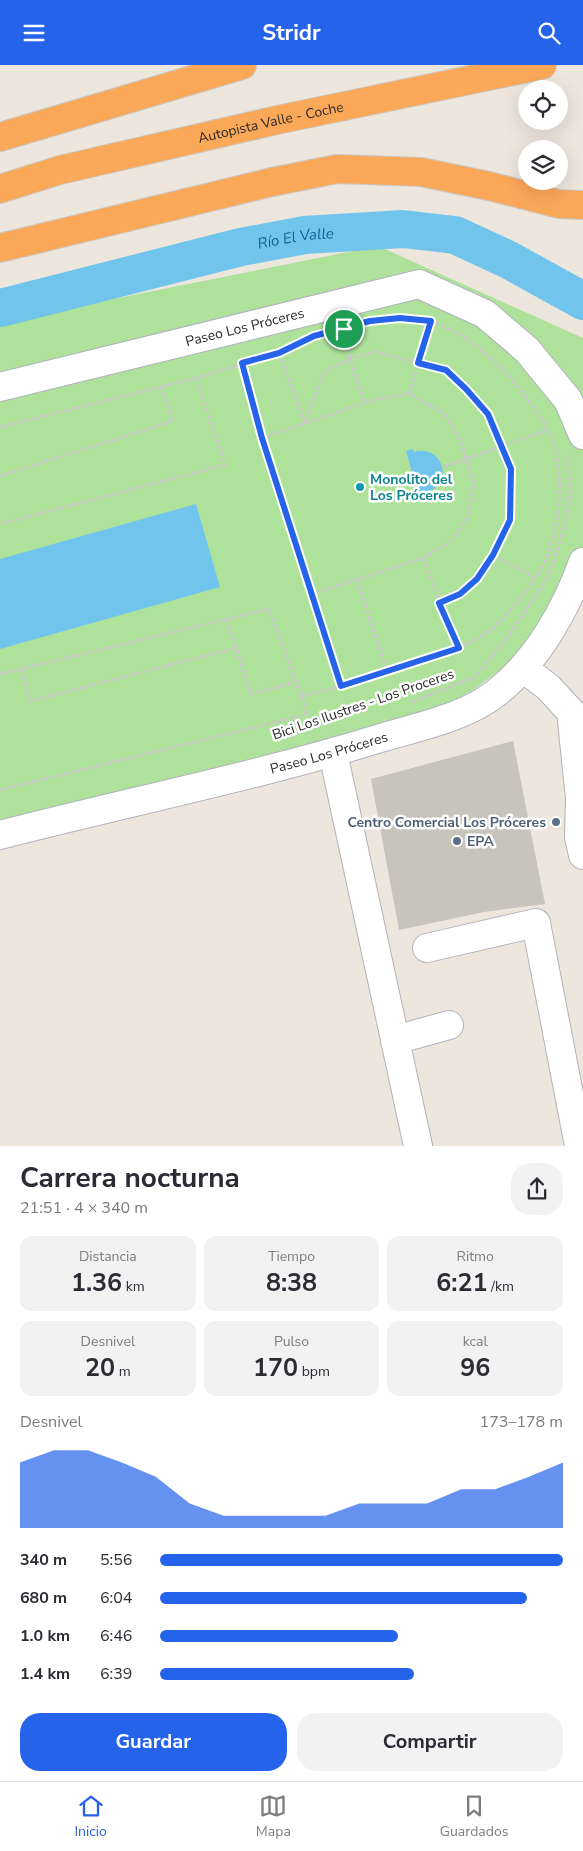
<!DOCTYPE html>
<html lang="es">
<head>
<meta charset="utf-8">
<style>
	body { margin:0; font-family:"Nunito Sans",sans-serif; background:#f2f2f3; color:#2b2b33; height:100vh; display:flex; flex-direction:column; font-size:19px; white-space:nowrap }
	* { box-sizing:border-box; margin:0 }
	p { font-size:16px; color:#7c7c81 }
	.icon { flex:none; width:28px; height:28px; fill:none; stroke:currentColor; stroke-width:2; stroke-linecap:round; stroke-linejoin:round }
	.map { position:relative; height:1081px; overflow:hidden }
	.sheet { display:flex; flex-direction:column; background:#fff; flex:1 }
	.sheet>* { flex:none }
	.buttons { position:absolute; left:518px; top:15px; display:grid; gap:10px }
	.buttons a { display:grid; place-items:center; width:50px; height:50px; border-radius:50%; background:#fff; box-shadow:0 5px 20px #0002; font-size:25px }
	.pin { position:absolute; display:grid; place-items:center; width:42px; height:42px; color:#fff; margin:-21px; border:2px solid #fff; border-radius:50%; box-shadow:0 1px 5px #0007 }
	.round { display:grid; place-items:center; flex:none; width:52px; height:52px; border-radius:20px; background:#f2f2f3 }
	.headline { display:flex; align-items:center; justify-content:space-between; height:85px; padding:0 20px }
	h1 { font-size:28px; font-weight:700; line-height:38px }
	.metrics { display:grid; grid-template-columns:repeat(3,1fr); gap:8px; height:85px; padding:5px 20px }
	.metrics div { display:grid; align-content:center; border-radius:12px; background:#f2f2f3; text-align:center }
	.metrics b { font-size:25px; font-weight:700 }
	.metrics small { font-size:14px; font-weight:400 }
	.metrics p { font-size:14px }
	.chart { height:140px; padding:10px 20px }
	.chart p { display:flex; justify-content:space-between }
	.chart svg { width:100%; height:90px; margin-top:5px; fill:#2563eb; opacity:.7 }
	.cta { display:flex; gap:10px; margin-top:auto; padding:10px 20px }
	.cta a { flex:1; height:58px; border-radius:20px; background:#2563eb; color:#fff; font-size:20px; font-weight:700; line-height:58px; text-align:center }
	.cta a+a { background:#f2f2f3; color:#2b2b33 }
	ul { padding:0 20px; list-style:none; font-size:16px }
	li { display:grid; grid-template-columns:80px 60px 1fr; align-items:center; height:38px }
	li i { height:12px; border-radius:6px; background:#2563eb }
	header { display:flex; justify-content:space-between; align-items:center; height:65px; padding:0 20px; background:#2563eb; color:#fff; font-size:22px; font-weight:700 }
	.tabs { display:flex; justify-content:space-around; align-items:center; height:70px; border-top:1px solid #e1e1e2; background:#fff; font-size:14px; color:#7c7c81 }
	.tabs a { display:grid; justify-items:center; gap:2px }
	.tabs .current { color:#2563eb }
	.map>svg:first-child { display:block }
</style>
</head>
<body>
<header><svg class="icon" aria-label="menu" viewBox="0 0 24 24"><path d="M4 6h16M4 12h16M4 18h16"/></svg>Stridr<svg class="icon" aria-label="search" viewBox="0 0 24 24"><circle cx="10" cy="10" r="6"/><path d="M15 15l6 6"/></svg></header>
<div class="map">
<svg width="583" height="1081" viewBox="0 0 583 1081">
	<rect width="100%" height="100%" fill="#ece6dd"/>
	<path fill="#aee29a" d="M 378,181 L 583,273 L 583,520 L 562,558 L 411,672 L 0,771 L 0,259 L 43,248 Z"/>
	<path fill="#71c5ec" d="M 412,384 L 414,387 C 440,378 457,416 426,428 L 427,431 L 419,434 L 406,386 Z
		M 196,439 L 220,522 L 0,584 L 0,494 Z"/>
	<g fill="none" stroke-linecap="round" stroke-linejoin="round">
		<path stroke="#71c5ec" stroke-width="38" id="s1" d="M 0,243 L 241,182 L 305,170 L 403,164 L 455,170 L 509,195 L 583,236"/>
	</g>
	<path fill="#c7c4bb" d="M 513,676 L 545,839 L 484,847 L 399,865 L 371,714 Z"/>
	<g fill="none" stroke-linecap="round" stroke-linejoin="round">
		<defs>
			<g id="minor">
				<path id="s2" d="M 0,322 L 419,219 L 485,249 L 527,285 L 568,335 L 583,370"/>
				<path d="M 524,604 L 548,622 L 571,647 L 580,733 L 579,772 L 583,790"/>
				<path d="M 333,688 L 418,1081"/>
				<path id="s3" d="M 0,770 C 128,737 258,711 384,672 C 421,661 466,652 496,628 C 536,597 566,545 583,497"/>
				<path d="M 427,883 L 536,858 L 579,1081"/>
				<path d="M 395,975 L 449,960"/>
			</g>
			<g id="highway">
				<path d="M 0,72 L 242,0"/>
				<path id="s4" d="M 0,124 L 60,105 L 277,55 L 542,0"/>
				<path d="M 0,183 L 272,117 L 337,104 L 421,107 L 489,121 L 559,139 L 583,140"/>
			</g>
		</defs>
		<use href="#minor" stroke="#b0b2be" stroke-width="30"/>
		<use href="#highway" stroke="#c8c8c8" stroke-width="30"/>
		<path stroke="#c8c8c8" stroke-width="3" stroke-dasharray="4 2.5" stroke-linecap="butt" d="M 344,264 L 350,294 L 365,338
			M 279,288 L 305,358 L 324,307 L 350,294 L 376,287 L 446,305 L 488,349 L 511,404 L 510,455 L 493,490 L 477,514 L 460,529 L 439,538
			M 242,298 L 262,373 L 341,621
			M 196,313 L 279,288 L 313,272
			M 409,329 L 431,256
			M 0,362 L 196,313 L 225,400 L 0,459
			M 262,373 L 377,334 L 409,329 L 444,348 L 461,377 L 474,418 L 468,452 L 451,477 L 423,493 L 312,529
			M 443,402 L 548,365
			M 0,411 L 173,356 L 161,322
			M 493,490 L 534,512
			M 423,493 L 459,583
			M 357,514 L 387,607
			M 227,554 L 251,629 L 296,617
			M 21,604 L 30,636 L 236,583
			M 0,609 L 269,544 L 308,649 L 0,725
			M 302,631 C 350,619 461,593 496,560 C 512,545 537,514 546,494 C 561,458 566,400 548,365 C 537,344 520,325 505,307 C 488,289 454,263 431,256 C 416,252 397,253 382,255
			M 411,637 L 475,612 L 507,573 L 547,514 L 561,474 L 570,436 L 568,389"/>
		<use href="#minor" stroke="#fff" stroke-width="28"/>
		<use href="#highway" stroke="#fba859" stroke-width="28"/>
	</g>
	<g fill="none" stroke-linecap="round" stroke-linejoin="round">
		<defs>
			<path id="route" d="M 400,253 L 431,256 L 418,298 L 446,305 L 466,324 L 488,349 L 511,404 L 510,455 L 493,490 L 477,514 L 460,529 L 439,538 L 459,583 L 341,621 L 262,373 L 242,298 L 279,288 L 314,271 L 370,256 Z"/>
		</defs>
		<use href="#route" stroke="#fff" stroke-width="10"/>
		<use href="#route" stroke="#2563eb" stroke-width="6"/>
	</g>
	<circle fill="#0f9aa8" stroke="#fff" stroke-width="2" cx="360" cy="422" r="5"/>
	<g fill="#5c6f8a" stroke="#fff" stroke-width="2">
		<circle cx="556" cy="757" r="5"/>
		<circle cx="457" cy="776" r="5"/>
	</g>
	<g text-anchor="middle" stroke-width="5" stroke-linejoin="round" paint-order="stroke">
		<g font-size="14" fill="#2a2a2a" stroke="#fff">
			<text dy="5" stroke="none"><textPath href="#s4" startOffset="279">Autopista Valle - Coche</textPath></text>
			<text dy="5" stroke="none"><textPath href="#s2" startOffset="252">Paseo Los Próceres</textPath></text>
			<text transform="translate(363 639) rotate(-19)" y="5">Bici Los Ilustres - Los Proceres</text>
			<text dy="5" stroke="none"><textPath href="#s3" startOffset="339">Paseo Los Próceres</textPath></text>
		</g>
		<g font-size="14" font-weight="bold" fill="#0d838f" stroke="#fff" text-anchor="start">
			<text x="370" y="419">Monolito del<tspan x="370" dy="16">Los Próceres</tspan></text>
		</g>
		<g font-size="14" font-weight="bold" fill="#4e5e75" stroke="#fff" text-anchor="end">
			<text x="546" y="762">Centro Comercial Los Próceres</text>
			<text x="467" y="781" text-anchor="start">EPA</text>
		</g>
		<g font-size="15" font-style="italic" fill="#106299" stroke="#fff">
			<text dy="5" stroke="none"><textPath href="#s1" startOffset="304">Río El Valle</textPath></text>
		</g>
	</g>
</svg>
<div class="buttons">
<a><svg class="icon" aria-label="locate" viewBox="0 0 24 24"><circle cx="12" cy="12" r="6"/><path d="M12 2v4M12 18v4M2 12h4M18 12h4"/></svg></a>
<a><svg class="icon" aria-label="layers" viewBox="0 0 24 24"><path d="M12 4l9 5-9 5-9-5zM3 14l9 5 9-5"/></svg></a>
</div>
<div class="pin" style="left:344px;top:264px;background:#1e9e55"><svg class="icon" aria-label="arrive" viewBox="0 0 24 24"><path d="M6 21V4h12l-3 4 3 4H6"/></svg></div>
</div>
<section class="sheet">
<div class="headline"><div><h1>Carrera nocturna</h1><p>21:51 · 4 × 340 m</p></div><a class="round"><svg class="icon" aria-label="share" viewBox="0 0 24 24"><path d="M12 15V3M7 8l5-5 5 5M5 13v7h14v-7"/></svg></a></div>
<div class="metrics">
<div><p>Distancia</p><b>1.36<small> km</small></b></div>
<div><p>Tiempo</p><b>8:38</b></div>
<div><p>Ritmo</p><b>6:21<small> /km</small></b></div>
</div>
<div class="metrics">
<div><p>Desnivel</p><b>20<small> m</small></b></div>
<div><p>Pulso</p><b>170<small> bpm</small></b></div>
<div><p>kcal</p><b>96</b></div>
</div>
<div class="chart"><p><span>Desnivel</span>173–178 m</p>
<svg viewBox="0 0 160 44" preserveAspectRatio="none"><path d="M0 44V12L10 6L20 6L30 12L40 19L50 32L60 38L70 38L80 38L90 38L100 32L110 32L120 32L130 25L140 25L150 19L160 12V44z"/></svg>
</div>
<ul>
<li><b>340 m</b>5:56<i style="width:100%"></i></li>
<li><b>680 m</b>6:04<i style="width:91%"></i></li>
<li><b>1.0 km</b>6:46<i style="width:59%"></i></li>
<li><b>1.4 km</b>6:39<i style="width:63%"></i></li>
</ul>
<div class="cta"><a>Guardar</a><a>Compartir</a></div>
</section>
<nav class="tabs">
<a class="current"><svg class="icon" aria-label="home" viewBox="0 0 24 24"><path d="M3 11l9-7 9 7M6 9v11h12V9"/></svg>Inicio</a>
<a><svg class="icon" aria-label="map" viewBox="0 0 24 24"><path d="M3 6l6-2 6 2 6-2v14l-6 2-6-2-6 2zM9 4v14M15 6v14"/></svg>Mapa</a>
<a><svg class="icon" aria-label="saved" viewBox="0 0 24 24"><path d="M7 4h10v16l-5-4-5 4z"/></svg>Guardados</a>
</nav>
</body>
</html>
